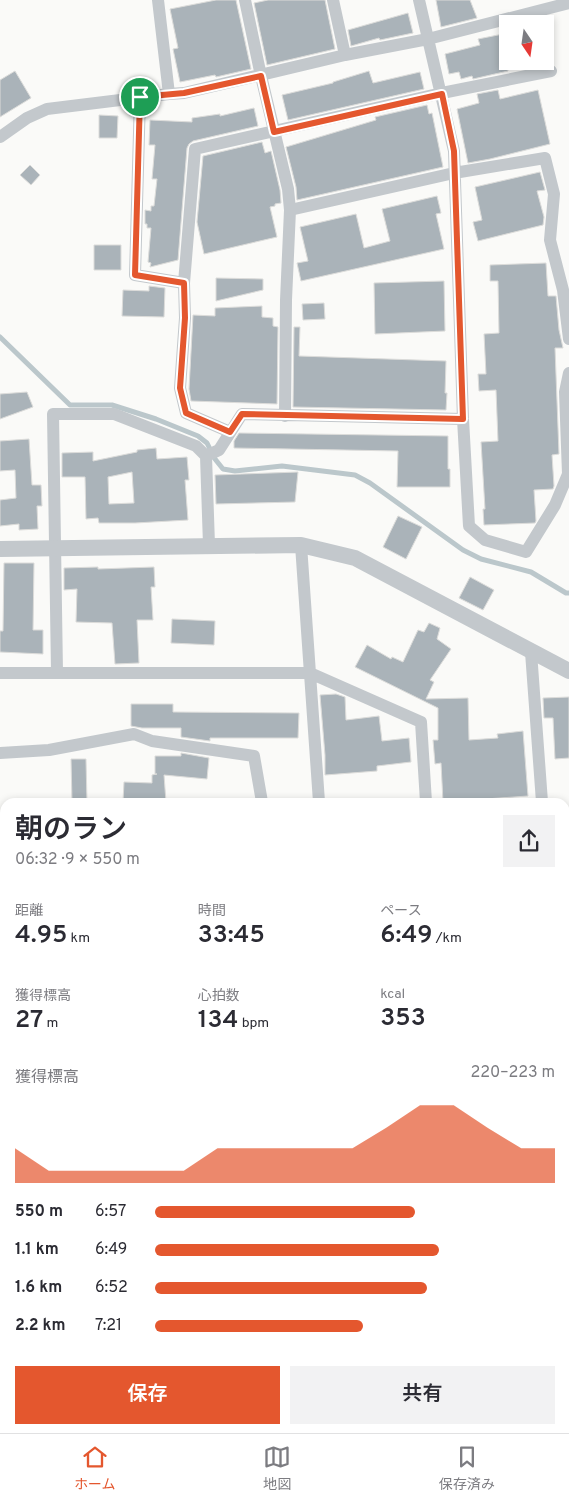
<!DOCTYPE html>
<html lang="ja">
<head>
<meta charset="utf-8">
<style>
	body { margin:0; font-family:Overpass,"Noto Sans JP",sans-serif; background:#f2f2f3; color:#2b2b33; height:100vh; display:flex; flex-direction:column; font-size:19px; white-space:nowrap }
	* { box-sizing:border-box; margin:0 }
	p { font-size:16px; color:#7c7c81 }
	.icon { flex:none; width:28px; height:28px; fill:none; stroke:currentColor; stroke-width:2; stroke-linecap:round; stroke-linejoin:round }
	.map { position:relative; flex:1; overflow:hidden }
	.panel { position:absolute; left:0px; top:798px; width:570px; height:636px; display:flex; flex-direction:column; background:#fff; border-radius:15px 15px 0 0; box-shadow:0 2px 8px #0003 }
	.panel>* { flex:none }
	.needle { width:32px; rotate:167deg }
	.buttons { position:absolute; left:499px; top:15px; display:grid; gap:10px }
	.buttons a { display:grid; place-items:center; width:55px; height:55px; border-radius:0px; background:#fff; box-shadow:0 2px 8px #0003; font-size:25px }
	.pin { position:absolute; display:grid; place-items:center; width:42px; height:42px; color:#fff; margin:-21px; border:2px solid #fff; border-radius:50%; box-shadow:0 1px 5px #0007 }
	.round { display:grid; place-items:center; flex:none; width:52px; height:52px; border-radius:0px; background:#f2f2f3 }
	.head { display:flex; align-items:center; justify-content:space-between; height:85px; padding:0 15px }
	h1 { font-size:28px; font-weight:600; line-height:38px }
	.metrics { display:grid; grid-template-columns:repeat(3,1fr); gap:8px; height:85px; padding:5px 15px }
	.metrics div { display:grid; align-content:center }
	.metrics b { font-size:25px; font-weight:600 }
	.metrics small { font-size:14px; font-weight:400 }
	.metrics p { font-size:14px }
	.chart { height:140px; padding:10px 15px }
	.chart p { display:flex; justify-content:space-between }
	.chart svg { width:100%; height:90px; margin-top:5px; fill:#e4572e; opacity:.7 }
	.primary-button { display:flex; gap:10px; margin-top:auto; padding:10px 15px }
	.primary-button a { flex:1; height:58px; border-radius:0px; background:#e4572e; color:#fff; font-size:20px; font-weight:600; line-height:58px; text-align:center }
	.primary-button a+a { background:#f2f2f3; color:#2b2b33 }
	ul { padding:0 15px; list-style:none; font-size:16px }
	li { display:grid; grid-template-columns:80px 60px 1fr; align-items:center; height:38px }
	li i { height:12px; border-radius:6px; background:#e4572e }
	.tabs { display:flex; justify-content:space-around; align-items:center; height:70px; border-top:1px solid #e1e1e2; background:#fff; font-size:14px; color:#7c7c81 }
	.tabs a { display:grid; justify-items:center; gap:2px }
	.tabs .on { color:#e4572e }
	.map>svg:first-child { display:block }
</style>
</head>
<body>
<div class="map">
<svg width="569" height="1433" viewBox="0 0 569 1433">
	<rect width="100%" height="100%" fill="#fafaf8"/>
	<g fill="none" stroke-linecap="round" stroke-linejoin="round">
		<path stroke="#bbc7cb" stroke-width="5" d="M 0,337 L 70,405 L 112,405 L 156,419 L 198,436 L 207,443 L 215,459 L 223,469 L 235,471 L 282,466 L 355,475 L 370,483 L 463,550 L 481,559 L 531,572 L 566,593 L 569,593"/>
	</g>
	<path fill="#aab3b9" stroke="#dcdcda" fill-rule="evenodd" d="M 216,0 L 236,0 L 251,69 L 216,77 L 215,75 L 180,82 L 173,49 L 178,48 L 170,9 Z
		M 268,0 L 325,0 L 335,49 L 267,65 L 254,3 Z
		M 436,0 L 470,0 L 477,18 L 441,27 Z
		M 408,13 L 413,33 L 380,40 L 379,38 L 351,46 L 348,30 Z
		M 508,33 L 508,71 L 473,79 L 472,76 L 461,79 L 459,72 L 449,74 L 445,54 L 480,45 L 478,39 Z
		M 15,71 L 31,98 L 0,117 L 0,80 Z
		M 369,71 L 373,83 L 420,72 L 424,89 L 288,120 L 282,95 L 333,83 L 333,82 Z
		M 498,90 L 500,99 L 538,90 L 550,144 L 490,159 L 468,163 L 457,109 L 479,103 L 477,94 Z
		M 427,105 L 429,114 L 432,113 L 443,167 L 297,200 L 296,187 L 286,147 L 376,120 L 375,117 Z
		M 254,108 L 258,126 L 193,141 L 189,144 L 187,148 L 178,260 L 150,267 L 151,263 L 148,262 L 151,228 L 147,228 L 147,224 L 145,224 L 145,210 L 151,211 L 151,206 L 154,206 L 157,179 L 152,179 L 155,145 L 149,145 L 150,120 L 192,122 L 192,118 L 220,114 L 220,116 Z
		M 99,115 L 118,116 L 117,138 L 99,138 Z
		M 262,142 L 265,153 L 271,151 L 280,190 L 281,203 L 275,204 L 275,206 L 270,207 L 277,237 L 204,254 L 197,222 L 203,156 Z
		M 30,165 L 40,175 L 31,185 L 20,175 Z
		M 540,172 L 545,190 L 537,191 L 544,217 L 543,225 L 478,241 L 473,222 L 482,220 L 475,187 Z
		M 437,196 L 441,213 L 436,214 L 444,249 L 301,281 L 297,263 L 308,261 L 300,227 L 356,214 L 364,248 L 390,241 L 382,209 Z
		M 94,245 L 121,245 L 121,270 L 94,270 Z
		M 546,263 L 548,296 L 556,296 L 559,330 L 563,348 L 555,348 L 559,454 L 552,455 L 554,486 L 553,489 L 534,490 L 536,521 L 535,523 L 484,525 L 483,509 L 485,509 L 481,442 L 498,441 L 496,390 L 479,391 L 478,374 L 486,374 L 484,334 L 499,333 L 498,281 L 490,281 L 490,265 Z
		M 216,278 L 263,279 L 263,290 L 216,301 Z
		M 444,281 L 445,331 L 375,334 L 374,283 Z
		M 149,286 L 165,288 L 164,317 L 122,316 L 123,290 L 149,291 Z
		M 324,303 L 325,319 L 303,320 L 302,304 Z
		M 262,306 L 262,317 L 273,318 L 273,326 L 278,327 L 277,404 L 191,401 L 189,389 L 193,315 L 215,316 L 215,308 Z
		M 294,327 L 300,327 L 299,356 L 446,361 L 445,393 L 447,393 L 446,410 L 293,407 Z
		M 27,392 L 33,407 L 0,419 L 0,394 Z
		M 239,433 L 448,436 L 448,469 L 450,469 L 450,487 L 397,487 L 398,451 L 234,448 L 234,441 Z
		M 29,439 L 32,485 L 41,485 L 42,506 L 37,506 L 38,529 L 19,530 L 19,524 L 0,526 L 0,500 L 16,498 L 15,470 L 0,471 L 0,441 Z
		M 156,448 L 157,459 L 187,457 L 189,480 L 185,480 L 188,520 L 135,523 L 99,523 L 98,518 L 86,519 L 85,477 L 62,477 L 62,453 L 93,452 L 93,461 L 137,452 L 137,450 ZM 132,472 L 134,503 L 109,504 L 108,477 Z
		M 298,472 L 295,502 L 216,504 L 215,475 Z
		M 398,516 L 422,527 L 406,559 L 383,547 Z
		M 4,563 L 34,563 L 33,630 L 43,630 L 43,654 L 0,652 L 0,631 L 3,631 Z
		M 98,567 L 98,569 L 154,567 L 155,587 L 151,587 L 153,620 L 137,620 L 139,663 L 115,664 L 112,623 L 76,622 L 77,589 L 64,590 L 64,568 Z
		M 470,577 L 494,590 L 483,610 L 459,598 Z
		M 172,619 L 215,621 L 214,645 L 171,643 Z
		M 429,623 L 440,628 L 437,639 L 451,649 L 430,680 L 434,682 L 426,699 L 468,698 L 469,740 L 498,738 L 497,734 L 523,731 L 528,796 L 443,802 L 441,763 L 435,764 L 433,740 L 438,740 L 438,708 L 355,667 L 367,645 L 391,659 L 392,657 L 403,662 L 418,630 L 424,632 Z
		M 336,694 L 345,697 L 346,720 L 379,716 L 382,741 L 409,738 L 411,762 L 377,766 L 377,771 L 325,775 L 325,755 L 320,695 Z
		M 569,697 L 569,758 L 555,759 L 553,718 L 544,718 L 543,698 Z
		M 131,704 L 173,704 L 173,712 L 299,713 L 298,738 L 210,738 L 210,741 L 181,737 L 181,728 L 142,728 L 131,726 Z
		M 181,753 L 209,758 L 207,779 L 164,775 L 166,802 L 123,802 L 124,782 L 152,783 L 152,775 L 157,774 L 155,774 L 155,756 L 181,756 Z
		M 71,759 L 86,759 L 87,802 L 72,802 Z"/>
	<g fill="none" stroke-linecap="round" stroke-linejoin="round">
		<defs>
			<path id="trunk" d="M 565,1404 L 569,1404
				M 263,1433 L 325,1429"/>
		</defs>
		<use href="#trunk" stroke="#b4b9bd" stroke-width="22"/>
		<path stroke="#c3c8cc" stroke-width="12" d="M 158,0 L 169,94
			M 245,0 L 261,76 L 288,189 L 290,210 L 286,300 L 285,416
			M 333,0 L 345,55
			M 419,0 L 454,151 L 463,419 L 469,526 L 485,540 L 526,552 L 555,505 L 568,474 L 565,392 L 569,373
			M 140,97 L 135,275 L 184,283
			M 0,137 L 27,118 L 47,109 L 169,94 L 184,93 L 345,55 L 428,39 L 569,3
			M 290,210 L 454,173 L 545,158 L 554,194 L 550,240 L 563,290 L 569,339
			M 230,432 L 186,413 L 180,388 L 185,318 L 184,283 L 195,149 L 442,93 L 551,71
			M 206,456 L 219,450 L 242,414 L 463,419
			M 301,545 L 319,802
			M 531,652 L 542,802
			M 57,672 L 53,414 L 114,414 L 196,446 L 206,456 L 209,545
			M 0,673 L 310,673 L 421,722 L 426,802
			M 0,753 L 49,750 L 134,734 L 152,741 L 254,756 L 262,802
			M 0,835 L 5,836
			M 565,970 L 569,970
			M 0,994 L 5,995
			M 0,1083 L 5,1083
			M 565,1160 L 569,1160
			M 0,1188 L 5,1188
			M 565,1257 L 569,1257
			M 0,1295 L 5,1295"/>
		<path stroke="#c3c8cc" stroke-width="16" d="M 0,549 L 301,545 L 355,558 L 569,671"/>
		<use href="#trunk" stroke="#fff" stroke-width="21"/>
	</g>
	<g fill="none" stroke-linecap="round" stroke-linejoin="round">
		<defs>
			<path id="route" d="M 261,76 L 274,132 L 442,94 L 454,151 L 463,419 L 242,414 L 230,432 L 186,413 L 180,388 L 185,318 L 184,283 L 135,275 L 140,97 L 184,93 Z"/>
		</defs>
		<use href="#route" stroke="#fff" stroke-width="10"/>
		<use href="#route" stroke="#e4572e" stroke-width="6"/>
	</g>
</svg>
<div class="buttons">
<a><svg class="needle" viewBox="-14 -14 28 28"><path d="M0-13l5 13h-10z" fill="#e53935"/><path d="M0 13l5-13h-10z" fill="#7c7c81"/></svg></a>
</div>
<div class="pin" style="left:140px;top:97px;background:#1e9e55"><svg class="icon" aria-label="arrive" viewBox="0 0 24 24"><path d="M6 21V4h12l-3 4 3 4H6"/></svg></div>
<section class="panel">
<div class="head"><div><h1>朝のラン</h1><p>06:32 · 9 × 550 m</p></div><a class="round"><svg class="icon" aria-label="share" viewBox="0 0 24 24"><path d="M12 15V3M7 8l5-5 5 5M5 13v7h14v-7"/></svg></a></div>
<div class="metrics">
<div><p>距離</p><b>4.95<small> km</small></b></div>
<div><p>時間</p><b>33:45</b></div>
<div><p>ペース</p><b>6:49<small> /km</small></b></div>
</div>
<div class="metrics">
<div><p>獲得標高</p><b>27<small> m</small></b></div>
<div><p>心拍数</p><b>134<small> bpm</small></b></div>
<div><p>kcal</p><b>353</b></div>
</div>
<div class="chart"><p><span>獲得標高</span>220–223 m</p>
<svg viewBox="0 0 160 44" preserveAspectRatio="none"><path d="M0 44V27L10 38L20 38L30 38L40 38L50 38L60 27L70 27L80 27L90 27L100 27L110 17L120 6L130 6L140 17L150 27L160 27V44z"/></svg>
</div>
<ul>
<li><b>550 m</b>6:57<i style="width:65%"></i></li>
<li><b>1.1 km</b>6:49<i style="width:71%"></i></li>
<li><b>1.6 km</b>6:52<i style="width:68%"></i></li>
<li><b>2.2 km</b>7:21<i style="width:52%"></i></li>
</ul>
<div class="primary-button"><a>保存</a><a>共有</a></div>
</section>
</div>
<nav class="tabs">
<a class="on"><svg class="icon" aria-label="home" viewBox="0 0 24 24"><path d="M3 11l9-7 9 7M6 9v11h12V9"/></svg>ホーム</a>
<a><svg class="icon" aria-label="map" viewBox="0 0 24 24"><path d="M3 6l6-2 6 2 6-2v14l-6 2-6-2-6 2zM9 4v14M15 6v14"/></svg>地図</a>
<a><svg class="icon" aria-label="saved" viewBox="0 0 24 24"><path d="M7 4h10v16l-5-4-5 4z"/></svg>保存済み</a>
</nav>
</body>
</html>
